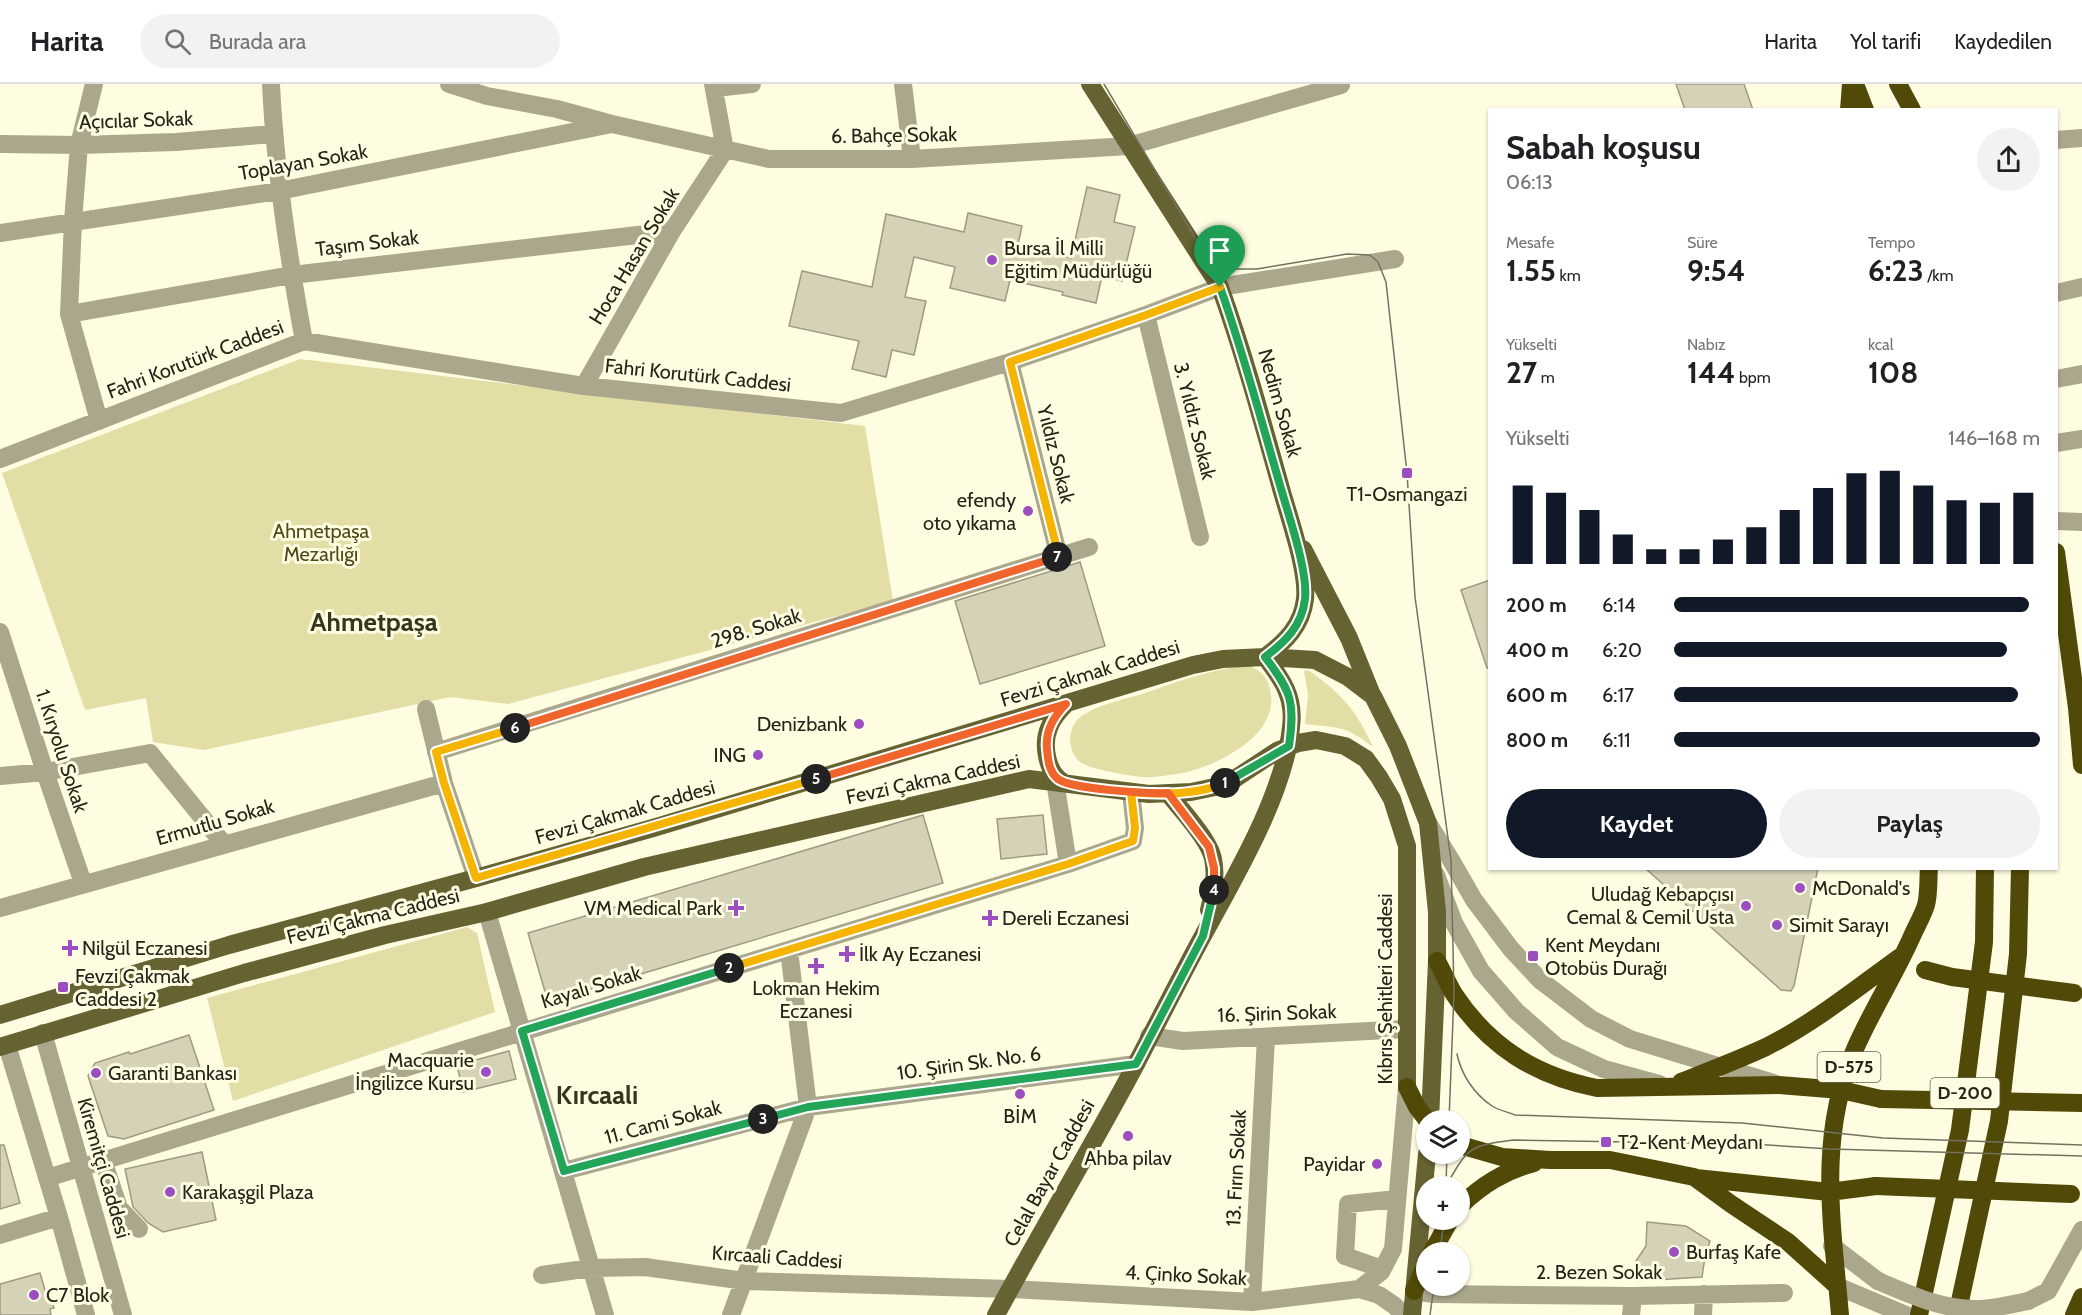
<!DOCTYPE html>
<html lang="tr">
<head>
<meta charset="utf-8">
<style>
	body { margin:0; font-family:Cabin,sans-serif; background:#f2f2f2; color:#202124; height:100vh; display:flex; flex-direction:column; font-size:22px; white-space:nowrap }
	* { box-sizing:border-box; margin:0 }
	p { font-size:20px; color:#757577 }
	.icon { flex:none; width:33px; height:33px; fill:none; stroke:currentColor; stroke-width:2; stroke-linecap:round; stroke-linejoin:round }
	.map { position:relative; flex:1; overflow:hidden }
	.details { position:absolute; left:1488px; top:24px; width:570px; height:762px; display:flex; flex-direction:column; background:#fff; border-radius:0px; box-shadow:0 2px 4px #0004 }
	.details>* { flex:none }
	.controls { position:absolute; left:1416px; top:1026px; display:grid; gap:12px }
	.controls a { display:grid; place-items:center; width:54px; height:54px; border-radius:50%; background:#fff; box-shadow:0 2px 4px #0004; font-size:30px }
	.pin { position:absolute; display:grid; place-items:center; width:51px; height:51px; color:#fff; margin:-62px -26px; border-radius:50% 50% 50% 0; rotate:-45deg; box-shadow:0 0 6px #0007 }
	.pin .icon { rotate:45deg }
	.km { position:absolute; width:30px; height:30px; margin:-15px; border-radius:50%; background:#222; color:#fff; font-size:16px; line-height:30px; text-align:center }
	.round { display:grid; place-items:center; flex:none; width:63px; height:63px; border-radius:32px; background:#f2f2f2 }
	.overview { display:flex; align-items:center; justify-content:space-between; height:102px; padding:0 18px }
	h1 { font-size:33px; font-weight:700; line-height:45px }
	.stats { display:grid; grid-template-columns:repeat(3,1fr); gap:9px; height:102px; padding:6px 18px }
	.stats div { display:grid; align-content:center }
	.stats b { font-size:30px; font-weight:700 }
	.stats small { font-size:16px; font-weight:400 }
	.stats p { font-size:16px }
	.chart { height:168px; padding:12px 18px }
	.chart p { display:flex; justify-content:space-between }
	.chart svg { width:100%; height:108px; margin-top:6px; stroke:#111827; stroke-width:6 }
	.action { display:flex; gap:12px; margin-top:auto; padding:12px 18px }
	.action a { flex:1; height:69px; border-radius:36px; background:#111827; color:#fff; font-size:24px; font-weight:700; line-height:69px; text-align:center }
	.action a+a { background:#f2f2f2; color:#202124 }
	ul { padding:0 18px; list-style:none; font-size:20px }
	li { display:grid; grid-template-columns:96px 72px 1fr; align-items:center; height:45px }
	li i { height:15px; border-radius:8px; background:#111827 }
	header { display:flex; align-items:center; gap:36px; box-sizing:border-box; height:84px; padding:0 30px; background:#fff; border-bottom:2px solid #e0e0e0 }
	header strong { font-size:28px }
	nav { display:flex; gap:33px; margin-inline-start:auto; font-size:21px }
	.search { width:420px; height:54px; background:#f2f2f2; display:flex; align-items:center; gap:15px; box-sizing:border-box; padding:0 21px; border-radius:33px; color:#757577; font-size:22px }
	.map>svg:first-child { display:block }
</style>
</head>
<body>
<header>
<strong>Harita</strong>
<div class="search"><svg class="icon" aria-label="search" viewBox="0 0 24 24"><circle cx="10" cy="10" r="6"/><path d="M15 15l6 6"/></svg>Burada ara</div>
<nav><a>Harita</a><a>Yol tarifi</a><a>Kaydedilen</a></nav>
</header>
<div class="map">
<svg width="2082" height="1231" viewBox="0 0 2082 1231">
	<rect width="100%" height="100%" fill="#fffde1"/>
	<path fill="#e3dea6" d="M 300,275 L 865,342 L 893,517 L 508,620 L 450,613 L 204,666 L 153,658 L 146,614 L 85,626 L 2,389 Z
		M 1248,581 C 1263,588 1269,594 1271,611 C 1277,656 1206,688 1169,691 C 1161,692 1151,694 1142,693 C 1131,692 1088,685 1080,678 C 1073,673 1070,662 1070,654 C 1071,645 1075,636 1083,631 C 1099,621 1120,616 1139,611 C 1177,598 1208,586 1248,581 Z
		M 1308,586 C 1340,608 1357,627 1373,663 C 1344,641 1340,644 1305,640 L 1308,611 L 1304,587 Z
		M 467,843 L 477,849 L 495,928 L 233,1017 L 207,914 Z"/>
	<path fill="#d5d2b7" stroke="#9e9b82" stroke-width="1.5" d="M 1676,0 L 1744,0 L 1753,26 L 1685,26 Z
		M 1087,103 L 1120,111 L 1114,138 L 1135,143 L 1122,197 L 1102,192 L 1096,219 L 1062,211 L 1063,208 L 1010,196 L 1005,217 L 950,204 L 955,183 L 914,173 L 905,213 L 926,217 L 914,271 L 892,266 L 886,293 L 852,285 L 859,257 L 789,242 L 802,187 L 872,203 L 886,130 L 964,148 L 968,129 L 1022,142 L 1018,161 L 1071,174 Z
		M 1080,478 L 1105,562 L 980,600 L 955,517 Z
		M 1490,496 L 1490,583 L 1487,584 L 1461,506 Z
		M 923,731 L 943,799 L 548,918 L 528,849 Z
		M 1043,731 L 1047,770 L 1001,775 L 997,735 Z
		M 1645,784 L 1818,784 L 1794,902 L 1791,907 L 1781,906 Z
		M 189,951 L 214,1026 L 124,1055 L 108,1052 L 88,992 L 95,979 L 129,968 L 130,970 Z
		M 509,967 L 516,995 L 463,1008 L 457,981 Z
		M 0,1061 L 4,1061 L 20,1119 L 0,1125 Z
		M 202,1068 L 216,1136 L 163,1148 L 148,1139 L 133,1123 L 125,1085 Z
		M 1647,1138 L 1686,1142 L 1710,1157 L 1705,1173 L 1702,1193 L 1640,1197 L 1636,1177 L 1646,1162 Z
		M 40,1189 L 45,1206 L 49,1205 L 54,1224 L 50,1225 L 51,1231 L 0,1231 L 0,1200 Z"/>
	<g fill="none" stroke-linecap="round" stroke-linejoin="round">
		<path stroke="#aaa78d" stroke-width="18" d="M 94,0 L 79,61 L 73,137 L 69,230 L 99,337
			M 271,0 C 275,87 288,171 304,257
			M 449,0 L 487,12 L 557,25 L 612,40 L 769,75 L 912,75 L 1129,62 L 1341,1
			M 903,0 L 912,75
			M 715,4 L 752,0
			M 2056,56 L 2082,54
			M 0,60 L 79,61 L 176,58 L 273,50
			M 0,149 L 279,107 L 607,41
			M 2056,209 L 2082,203
			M 69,230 L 292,191 L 672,147
			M 1146,231 L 1200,453
			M 1010,278 L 1059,473
			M 2056,295 L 2082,290
			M 584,302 L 672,147 L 725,66 L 713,0
			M 2056,359 L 2082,355
			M 0,375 L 304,257 L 584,302 L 841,329 L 1010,278 L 1146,231 L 1220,203 L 1395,175
			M 2056,437 L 2082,438
			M 0,548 L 45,688 L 83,799
			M 426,625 L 444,699 L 476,794
			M 436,668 L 1089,463
			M 0,692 L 45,688 L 150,669 L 223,759
			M 1428,739 L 1451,776 L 1474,816 L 1511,865 L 1540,896 L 1591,935 L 1630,955 L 1774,999
			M 1068,780 L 1133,757 L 1135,744 L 1131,708
			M 1436,791 L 1454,839 L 1481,887 L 1516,927 L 1557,963 L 1604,985 L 1659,1000
			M 0,824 L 444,699
			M 487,828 L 605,1231
			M 43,949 L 123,1231
			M 1149,952 L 1183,957 L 1407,945
			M 7,961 L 59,1133 L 86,1231
			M 103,1076 L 119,1124 L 139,1145
			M 564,1087 L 808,1023 L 1136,980
			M 47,1094 L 1068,780 L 1055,697
			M 0,1151 L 59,1133
			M 1832,1162 L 1878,1197
			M 1382,1185 L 1345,1172 L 1348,1120 L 1397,1115
			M 542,1191 L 591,1184 L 645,1183 L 745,1197 L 1010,1205 L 1252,1218 L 1359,1205 L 1379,1211 L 1395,1222 L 1403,1231
			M 1837,1202 L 1906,1231
			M 1359,1205 L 1381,1188 L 1393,1165 L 1407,1003
			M 1414,1207 L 1433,1210 L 1633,1212 L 1784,1209
			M 2028,1217 L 2048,1207 L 2082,1146
			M 1252,1218 L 1266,953
			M 731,1231 L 808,1023 L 789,866
			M 1631,1231 L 1633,1212
			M 1703,1231 L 1704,1210"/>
		<path stroke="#676232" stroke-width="18" d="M 1090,0 L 1220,203 C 1244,270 1263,340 1282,408 C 1290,436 1308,488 1305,515 C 1302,542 1285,558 1265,573
			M 1303,465 L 1349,554 L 1372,611
			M 1063,698 C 1047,689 1042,661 1049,644 C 1052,635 1059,627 1066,620
			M 1168,709 C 1181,726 1198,743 1208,762 C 1219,780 1214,807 1209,826
			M 0,931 L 229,861 L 476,794 L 653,744 L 1193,581 L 1223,575 L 1265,573 L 1315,576 L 1348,593 L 1373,612 L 1398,662 L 1428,739 L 1437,828 L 1437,877 L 1430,1036
			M 0,963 L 244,889 L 385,851 L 487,828 L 644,783 L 1029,695 L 1149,710 L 1191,708 L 1215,703 L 1236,694 L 1277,667 L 1298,659 L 1316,656 L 1345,662 L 1366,675 L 1379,693 L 1392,715 L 1407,762 L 1407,1003
			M 996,1231 C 1041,1147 1091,1065 1136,980 C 1157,940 1177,900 1199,859 C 1232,797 1284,713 1291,643 C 1295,613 1282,595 1265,573
			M 1412,1231 L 1427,1070"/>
		<path stroke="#504908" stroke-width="18" d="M 1855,0 L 1865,26
			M 1898,0 L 1912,26
			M 1849,26 L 1851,0
			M 2056,468 L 2077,624 L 2082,681
			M 1437,877 C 1443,888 1448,900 1454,910 C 1489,963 1536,992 1597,1004 L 1779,1001 L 1841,1006 L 1881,1015
			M 1681,998 C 1709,987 1738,976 1766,963 C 1814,939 1857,904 1900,873
			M 1407,1003 L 1417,1023 L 1427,1036
			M 1460,1061 L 1502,1073 L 1550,1076 L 1610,1076 L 1694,1093 L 1731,1120 L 1788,1158 L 1837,1202
			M 1696,1094 L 1829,1108 L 1876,1102
			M 1460,1122 C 1482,1101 1504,1087 1534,1079
			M 1432,1168 L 1450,1136
			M 1414,1207 L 1426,1181
			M 1840,1231 C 1832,1139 1817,1053 1855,965 C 1872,926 1896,889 1913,850 C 1917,841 1923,831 1926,821 C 1929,810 1928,796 1929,784
			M 1919,1231 L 1960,1046 L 1984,858 L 1985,784
			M 1957,1231 L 1999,1037 L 2018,870 L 2020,784
			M 2074,1231 L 2082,1213"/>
		<path stroke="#737261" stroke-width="1.5" d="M 1104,0 L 1201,164 L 1214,177 L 1235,185 L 1257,185 L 1347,170 L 1370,171 L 1378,178 L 1386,198 L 1407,389 L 1415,513 L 1451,776 L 1454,909 L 1449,1036
			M 1457,970 C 1461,990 1474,1010 1492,1022 C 1498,1026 1508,1028 1515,1031 L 1742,1039 L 1883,1054 L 2082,1061
			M 1446,1100 L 1447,1070
			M 1446,1102 C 1468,1063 1469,1062 1513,1056 L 1751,1060 L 1830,1065 L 2082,1072
			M 1440,1168 L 1444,1136
			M 1430,1231 L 1434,1202"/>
		<path stroke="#aaa78d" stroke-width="18" d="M 1878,1197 C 1909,1210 1942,1226 1977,1225 C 1994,1225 2012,1220 2028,1217"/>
		<path stroke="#504908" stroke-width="18" d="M 1925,886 L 1952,893 L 2074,909
			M 1881,1015 L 2082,1019
			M 1876,1102 L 2071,1110"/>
	</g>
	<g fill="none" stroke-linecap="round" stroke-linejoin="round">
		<defs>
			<path id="split-1" d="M 1220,203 C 1244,270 1262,340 1282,408 C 1290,436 1308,488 1305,515 C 1302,542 1285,558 1265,573 C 1292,608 1295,619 1289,662 L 1225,699"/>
			<path id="split-2" d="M 729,884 L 1068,780 L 1133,757 L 1135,744 L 1131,708 C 1162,711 1196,711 1225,699"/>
			<path id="split-3" d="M 729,884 L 522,947 L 564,1087 L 763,1035"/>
			<path id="split-4" d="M 763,1035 L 808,1023 L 1136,980 L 1203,852 L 1214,806"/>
			<path id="split-5" d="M 816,695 L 1066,620 C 1053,633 1045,647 1047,665 C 1048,676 1049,688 1058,695 C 1071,705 1149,710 1168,709 L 1209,763 L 1214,784 L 1214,806"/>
			<path id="split-6" d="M 515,644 L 436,668 L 444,699 L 476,794 L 816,695"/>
			<path id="split-7" d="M 515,644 L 1057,473"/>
			<path id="split-8" d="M 1057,473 L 1059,473 L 1010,278 L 1146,231 L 1220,203"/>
		</defs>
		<use href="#split-1" stroke="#fff" stroke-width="12"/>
		<use href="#split-2" stroke="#fff" stroke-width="12"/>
		<use href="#split-3" stroke="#fff" stroke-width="12"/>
		<use href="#split-4" stroke="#fff" stroke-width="12"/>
		<use href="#split-5" stroke="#fff" stroke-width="12"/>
		<use href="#split-6" stroke="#fff" stroke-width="12"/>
		<use href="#split-7" stroke="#fff" stroke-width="12"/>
		<use href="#split-8" stroke="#fff" stroke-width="12"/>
		<use href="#split-1" stroke="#22a559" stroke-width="8"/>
		<use href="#split-2" stroke="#f5b400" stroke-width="8"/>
		<use href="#split-3" stroke="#22a559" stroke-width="8"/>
		<use href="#split-4" stroke="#22a559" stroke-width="8"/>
		<use href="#split-5" stroke="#f0652b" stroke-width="8"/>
		<use href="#split-6" stroke="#f5b400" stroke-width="8"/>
		<use href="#split-7" stroke="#f0652b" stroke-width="8"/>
		<use href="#split-8" stroke="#f5b400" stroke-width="8"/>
	</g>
	<g fill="#9a4ec0" stroke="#fffde1" stroke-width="2">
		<circle cx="992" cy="176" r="6"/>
		<rect x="1401" y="383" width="12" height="12" rx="3"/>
		<circle cx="1028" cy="427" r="6"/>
		<circle cx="859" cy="640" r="6"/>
		<circle cx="758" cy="671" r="6"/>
		<circle cx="1800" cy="804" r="6"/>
		<circle cx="1746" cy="822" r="6"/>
		<path d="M733 815h6v6h6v6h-6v6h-6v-6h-6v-6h6z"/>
		<path d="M987 825h6v6h6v6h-6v6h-6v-6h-6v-6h6z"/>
		<circle cx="1777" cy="841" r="6"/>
		<path d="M67 855h6v6h6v6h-6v6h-6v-6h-6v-6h6z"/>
		<path d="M844 861h6v6h6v6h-6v6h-6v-6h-6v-6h6z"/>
		<rect x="1527" y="866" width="12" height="12" rx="3"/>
		<path d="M813 873h6v6h6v6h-6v6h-6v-6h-6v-6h6z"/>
		<rect x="57" y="897" width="12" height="12" rx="3"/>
		<circle cx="486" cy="988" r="6"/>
		<circle cx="96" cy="989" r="6"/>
		<circle cx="1020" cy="1010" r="6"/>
		<circle cx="1128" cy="1052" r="6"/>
		<rect x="1600" y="1052" width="12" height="12" rx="3"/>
		<circle cx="1377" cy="1080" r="6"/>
		<circle cx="170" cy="1108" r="6"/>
		<circle cx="1674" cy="1168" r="6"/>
		<circle cx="34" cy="1211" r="6"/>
	</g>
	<g text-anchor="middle" stroke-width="6" stroke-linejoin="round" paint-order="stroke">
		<g fill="#fffde1" stroke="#666556" stroke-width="1.5">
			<rect x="1817.5" y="968" width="63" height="30" rx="4.5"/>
			<rect x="1930.5" y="994" width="69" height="30" rx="4.5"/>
		</g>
		<g font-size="18" font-weight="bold" fill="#25241a">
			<text x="1849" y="989">D-575</text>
			<text x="1965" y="1015">D-200</text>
		</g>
		<g font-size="20" fill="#25241a" stroke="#fffde1">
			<text transform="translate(136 36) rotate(-2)" y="7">Açıcılar Sokak</text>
			<text transform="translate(894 51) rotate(-1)" y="7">6. Bahçe Sokak</text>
			<text transform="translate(303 78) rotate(-10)" y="7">Toplayan Sokak</text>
			<text transform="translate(367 159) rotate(-7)" y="7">Taşım Sokak</text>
			<text transform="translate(634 172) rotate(-59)" y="7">Hoca Hasan Sokak</text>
			<text transform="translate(195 275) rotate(-21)" y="7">Fahri Korutürk Caddesi</text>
			<text transform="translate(698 291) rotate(6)" y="7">Fahri Korutürk Caddesi</text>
			<text transform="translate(1280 319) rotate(74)" y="7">Nedim Sokak</text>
			<text transform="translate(1195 337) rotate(76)" y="7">3. Yıldız Sokak</text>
			<text transform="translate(1056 370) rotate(76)" y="7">Yıldız Sokak</text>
			<text transform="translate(756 544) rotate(-17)" y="7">298. Sokak</text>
			<text transform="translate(1090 589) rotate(-17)" y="7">Fevzi Çakmak Caddesi</text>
			<text transform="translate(62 667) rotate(72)" y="7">1. Kıryolu Sokak</text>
			<text transform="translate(933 695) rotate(-12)" y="7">Fevzi Çakma Caddesi</text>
			<text transform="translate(625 728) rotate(-16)" y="7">Fevzi Çakmak Caddesi</text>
			<text transform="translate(215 738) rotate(-16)" y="7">Ermutlu Sokak</text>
			<text transform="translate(373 832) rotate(-14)" y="7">Fevzi Çakma Caddesi</text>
			<text transform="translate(591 903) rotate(-17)" y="7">Kayalı Sokak</text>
			<text transform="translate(1385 905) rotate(-90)" y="7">Kıbrıs Şehitleri Caddesi</text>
			<text transform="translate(1277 929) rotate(-2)" y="7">16. Şirin Sokak</text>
			<text transform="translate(969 979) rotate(-8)" y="7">10. Şirin Sk. No. 6</text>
			<text transform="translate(663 1038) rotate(-15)" y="7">11. Cami Sokak</text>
			<text transform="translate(104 1084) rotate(74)" y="7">Kiremitçi Caddesi</text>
			<text transform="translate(1236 1084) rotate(-87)" y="7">13. Fırın Sokak</text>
			<text transform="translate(1049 1089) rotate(-61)" y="7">Celal Bayar Caddesi</text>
			<text transform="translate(777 1173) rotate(4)" y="7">Kırcaali Caddesi</text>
			<text x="1599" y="1195">2. Bezen Sokak</text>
			<text transform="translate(1186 1191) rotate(3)" y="7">4. Çinko Sokak</text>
		</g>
		<g font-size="20" fill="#25241a" stroke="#fffde1" text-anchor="start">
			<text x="1004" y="171">Bursa İl Milli<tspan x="1004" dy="23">Eğitim Müdürlüğü</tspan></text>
			<text x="1407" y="417" text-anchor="middle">T1-Osmangazi</text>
			<text x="1016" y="423" text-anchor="end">efendy<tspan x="1016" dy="23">oto yıkama</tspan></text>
			<text x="847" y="647" text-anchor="end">Denizbank</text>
			<text x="746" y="678" text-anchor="end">ING</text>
			<text x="1812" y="811">McDonald's</text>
			<text x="1734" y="817" text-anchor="end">Uludağ Kebapçısı<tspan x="1734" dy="23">Cemal &amp; Cemil Usta</tspan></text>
			<text x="722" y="831" text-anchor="end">VM Medical Park</text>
			<text x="1002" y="841">Dereli Eczanesi</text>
			<text x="1789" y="848">Simit Sarayı</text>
			<text x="1545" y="868">Kent Meydanı<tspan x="1545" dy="23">Otobüs Durağı</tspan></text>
			<text x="82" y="871">Nilgül Eczanesi</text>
			<text x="859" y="877">İlk Ay Eczanesi</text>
			<text x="75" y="899">Fevzi Çakmak<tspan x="75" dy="23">Caddesi 2</tspan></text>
			<text x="816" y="911" text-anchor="middle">Lokman Hekim<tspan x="816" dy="23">Eczanesi</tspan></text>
			<text x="474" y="983" text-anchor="end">Macquarie<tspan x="474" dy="23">İngilizce Kursu</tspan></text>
			<text x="108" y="996">Garanti Bankası</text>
			<text x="1020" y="1039" text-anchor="middle">BİM</text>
			<text x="1618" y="1065">T2-Kent Meydanı</text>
			<text x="1128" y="1081" text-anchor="middle">Ahba pilav</text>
			<text x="1365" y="1087" text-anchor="end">Payidar</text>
			<text x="182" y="1115">Karakaşgil Plaza</text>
			<text x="1686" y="1175">Burfaş Kafe</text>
			<text x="46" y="1218">C7 Blok</text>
		</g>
		<g font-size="20" fill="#4f4a1b" stroke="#fffde1">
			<text x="321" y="454">Ahmetpaşa<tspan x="321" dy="23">Mezarlığı</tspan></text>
		</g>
		<g font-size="26" font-weight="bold" fill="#37351f" stroke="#fffde1">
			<text x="374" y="547">Ahmetpaşa</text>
			<text x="597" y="1020">Kırcaali</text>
		</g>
	</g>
</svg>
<div class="controls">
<a><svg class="icon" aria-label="layers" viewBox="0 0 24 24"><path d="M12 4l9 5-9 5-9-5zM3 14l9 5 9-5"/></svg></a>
<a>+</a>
<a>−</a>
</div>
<div class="pin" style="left:1220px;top:203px;background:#1e9e55"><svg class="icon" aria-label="arrive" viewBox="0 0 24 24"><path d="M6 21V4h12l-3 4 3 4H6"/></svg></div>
<b class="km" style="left:1225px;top:699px">1</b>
<b class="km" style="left:729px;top:884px">2</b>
<b class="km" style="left:763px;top:1035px">3</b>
<b class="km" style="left:1214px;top:806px">4</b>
<b class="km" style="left:816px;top:695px">5</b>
<b class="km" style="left:515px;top:644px">6</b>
<b class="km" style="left:1057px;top:473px">7</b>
<section class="details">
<div class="overview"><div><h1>Sabah koşusu</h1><p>06:13</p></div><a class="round"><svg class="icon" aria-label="share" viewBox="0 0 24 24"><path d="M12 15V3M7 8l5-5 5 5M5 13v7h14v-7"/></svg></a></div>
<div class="stats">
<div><p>Mesafe</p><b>1.55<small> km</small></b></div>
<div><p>Süre</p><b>9:54</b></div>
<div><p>Tempo</p><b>6:23<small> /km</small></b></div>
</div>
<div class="stats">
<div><p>Yükselti</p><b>27<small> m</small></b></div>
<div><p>Nabız</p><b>144<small> bpm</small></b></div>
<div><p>kcal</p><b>108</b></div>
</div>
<div class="chart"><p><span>Yükselti</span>146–168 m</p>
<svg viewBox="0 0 160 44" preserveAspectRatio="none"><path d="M5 44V12M15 44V15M25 44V22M35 44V32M45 44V38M55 44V38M65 44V34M75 44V29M85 44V22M95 44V13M105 44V7M115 44V6M125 44V12M135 44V18M145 44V19M155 44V15"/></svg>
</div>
<ul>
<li><b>200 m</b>6:14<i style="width:97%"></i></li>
<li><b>400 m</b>6:20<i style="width:91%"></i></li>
<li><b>600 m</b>6:17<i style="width:94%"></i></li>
<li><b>800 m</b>6:11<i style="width:100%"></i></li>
</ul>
<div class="action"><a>Kaydet</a><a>Paylaş</a></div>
</section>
</div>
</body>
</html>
